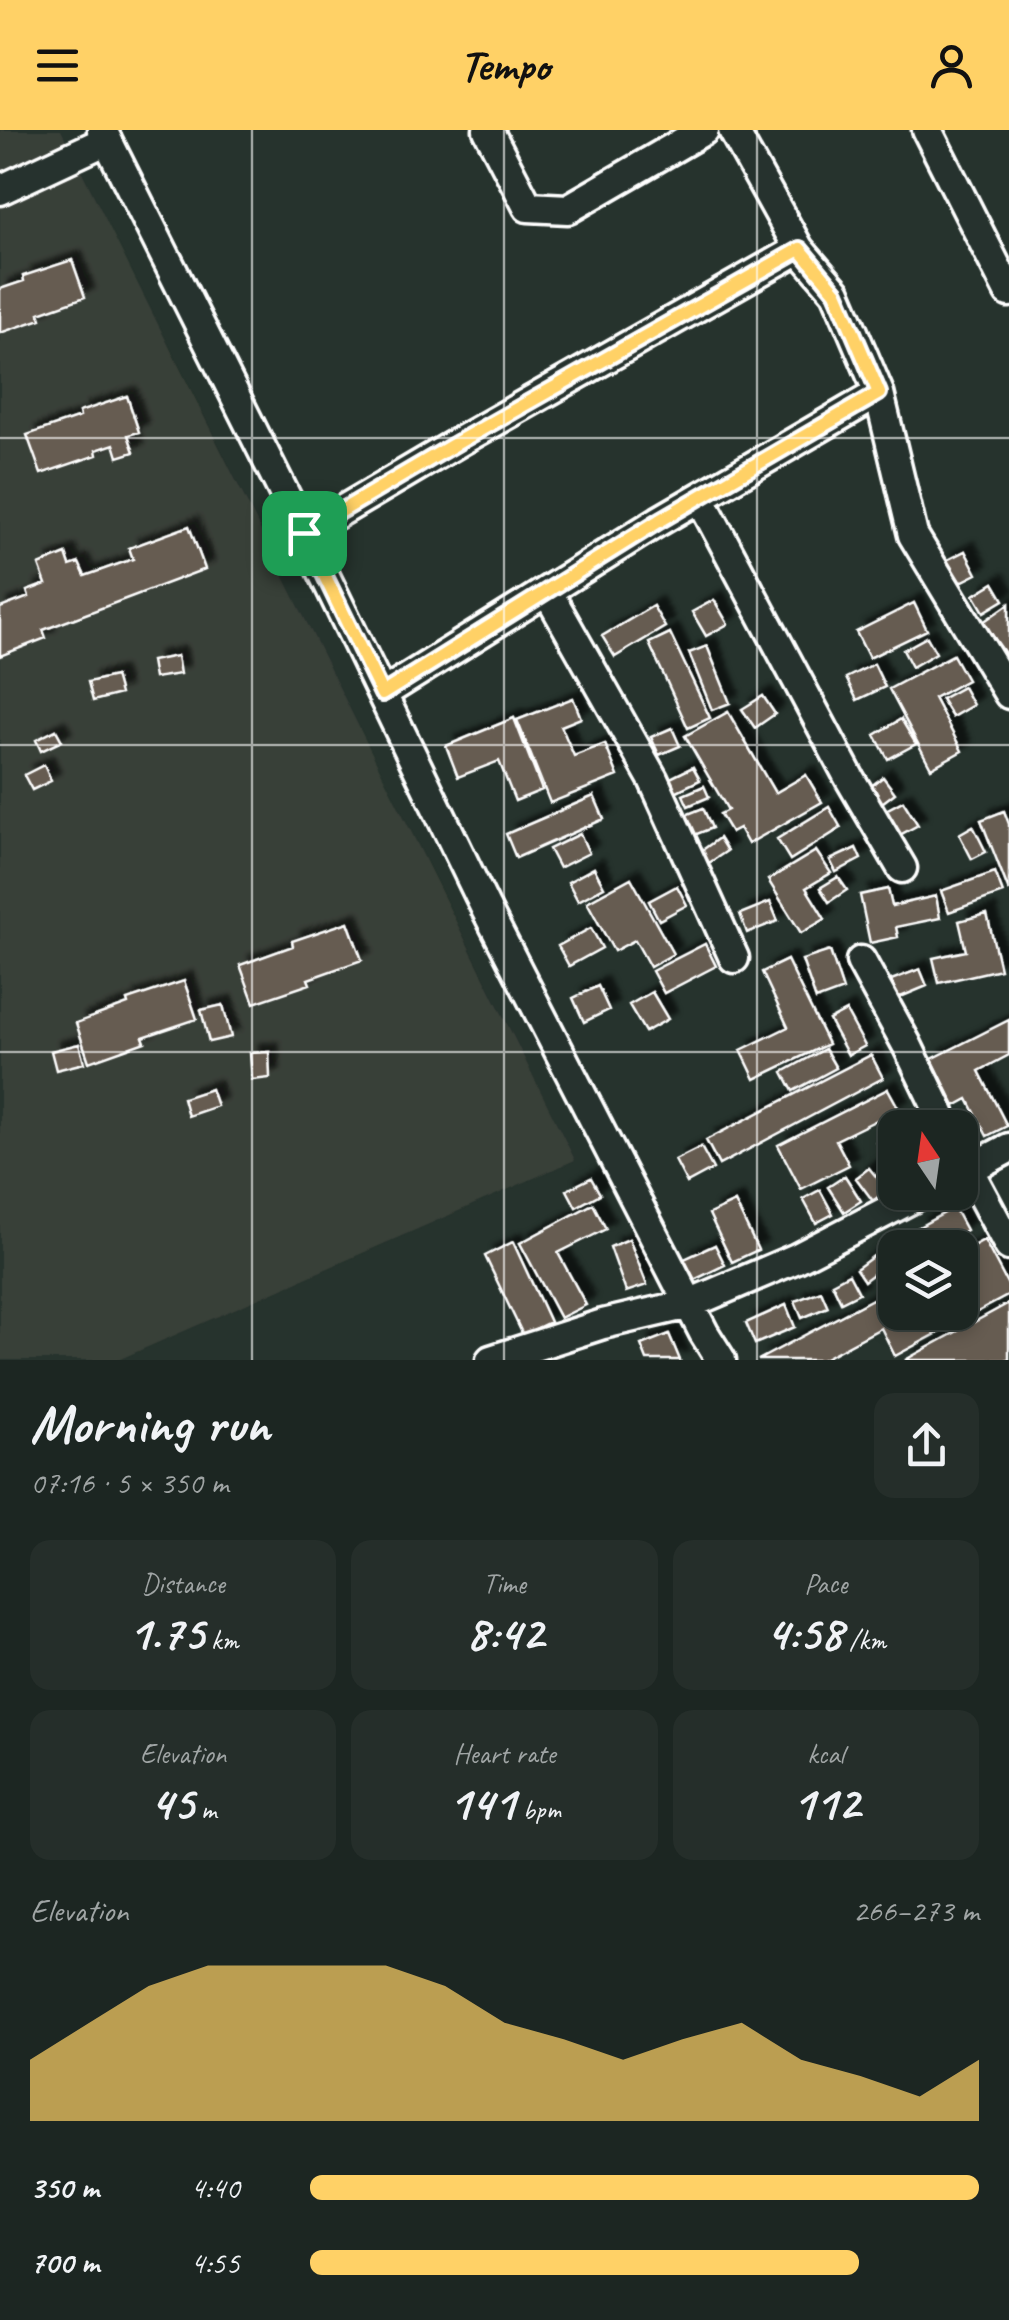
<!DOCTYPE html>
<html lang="en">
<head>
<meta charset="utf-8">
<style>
	body { margin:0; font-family:Caveat,sans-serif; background:#252e2a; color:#f1f3f6; height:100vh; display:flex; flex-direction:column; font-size:38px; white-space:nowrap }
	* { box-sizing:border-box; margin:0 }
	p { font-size:32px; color:#a0a5a5 }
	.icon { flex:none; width:55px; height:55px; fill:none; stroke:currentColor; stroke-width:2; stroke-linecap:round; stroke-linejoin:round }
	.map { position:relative; height:1230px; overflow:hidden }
	.drawer { display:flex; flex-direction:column; background:#1c2622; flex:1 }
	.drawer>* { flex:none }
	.needle { width:65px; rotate:347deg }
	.tools { position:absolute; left:878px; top:980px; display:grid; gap:20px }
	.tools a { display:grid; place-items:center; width:100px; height:100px; border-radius:20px; background:#1c2622; box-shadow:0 5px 15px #0003,0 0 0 2px #3a4340; font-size:50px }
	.pin { position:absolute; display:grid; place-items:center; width:85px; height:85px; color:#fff; margin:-42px; border-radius:20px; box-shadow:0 5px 15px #0006 }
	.round { display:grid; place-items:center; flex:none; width:105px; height:105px; border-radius:20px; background:#252e2a }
	.head { display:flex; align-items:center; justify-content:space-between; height:170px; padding:0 30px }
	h1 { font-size:55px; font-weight:600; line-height:75px }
	.metrics { display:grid; grid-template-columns:repeat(3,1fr); gap:15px; height:170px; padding:10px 30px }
	.metrics div { display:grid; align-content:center; border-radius:20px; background:#252e2a; text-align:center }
	.metrics b { font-size:50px; font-weight:600 }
	.metrics small { font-size:28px; font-weight:400 }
	.metrics p { font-size:28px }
	.chart { height:280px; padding:20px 30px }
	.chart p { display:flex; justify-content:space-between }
	.chart svg { width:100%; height:180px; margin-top:10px; fill:#ffd166; opacity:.7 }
	ul { padding:0 30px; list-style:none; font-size:32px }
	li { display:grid; grid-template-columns:160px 120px 1fr; align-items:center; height:75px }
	li i { height:25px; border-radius:12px; background:#ffd166 }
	header { display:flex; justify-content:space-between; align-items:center; height:130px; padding:0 30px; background:#ffd166; color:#111; font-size:45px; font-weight:600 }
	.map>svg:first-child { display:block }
</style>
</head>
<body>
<header><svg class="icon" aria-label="menu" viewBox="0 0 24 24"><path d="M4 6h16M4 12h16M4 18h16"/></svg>Tempo<svg class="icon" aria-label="person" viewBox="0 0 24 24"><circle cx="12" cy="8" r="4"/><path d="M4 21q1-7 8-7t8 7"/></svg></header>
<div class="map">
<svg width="1009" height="1230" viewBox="0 0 1009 1230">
	<defs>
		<filter id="shadow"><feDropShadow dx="9" dy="-9" stdDeviation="2.5" flood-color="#0009"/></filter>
	</defs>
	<rect width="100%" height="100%" fill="#26332d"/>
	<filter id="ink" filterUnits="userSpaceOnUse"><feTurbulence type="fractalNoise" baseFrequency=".01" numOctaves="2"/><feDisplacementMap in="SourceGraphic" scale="20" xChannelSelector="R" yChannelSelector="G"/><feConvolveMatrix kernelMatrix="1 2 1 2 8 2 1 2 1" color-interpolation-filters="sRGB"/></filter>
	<g filter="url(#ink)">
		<path fill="#393f38" d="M 0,0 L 61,0 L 575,1030 L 118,1230 L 0,1230 Z"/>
		<path fill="#665b51" stroke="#fff" stroke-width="2.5" filter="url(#shadow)" d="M 72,130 L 85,167 L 39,183 L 41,189 L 0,203 L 0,159 L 24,151 L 23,146 Z
			M 127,266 L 139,302 L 128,305 L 134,322 L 118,327 L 114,314 L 96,320 L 97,325 L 41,344 L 27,305 L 80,287 L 79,282 Z
			M 189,396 L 205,439 L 43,500 L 46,508 L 0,526 L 0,478 L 29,467 L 27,461 L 46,454 L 39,435 L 66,424 L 70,436 L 79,433 L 85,446 L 133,429 L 129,418 Z
			M 965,421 L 977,444 L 955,455 L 943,432 Z
			M 994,453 L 1004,470 L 984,482 L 974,465 Z
			M 714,470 L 728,494 L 706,506 L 692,482 Z
			M 914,473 L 927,500 L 869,528 L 856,502 Z
			M 1009,474 L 1009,529 L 983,492 Z
			M 653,476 L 665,497 L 615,527 L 602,506 Z
			M 670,503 L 710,588 L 688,598 L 649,513 Z
			M 927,507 L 936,523 L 912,537 L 903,520 Z
			M 707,516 L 730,573 L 712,580 L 689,523 Z
			M 953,525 L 967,550 L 934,568 L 962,621 L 931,638 L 889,559 Z
			M 177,526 L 180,544 L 154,548 L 151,531 Z
			M 874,534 L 885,557 L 857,570 L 846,548 Z
			M 115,546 L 120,564 L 93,571 L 88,552 Z
			M 963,557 L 973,575 L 952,587 L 941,569 Z
			M 763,566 L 775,584 L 755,598 L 742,579 Z
			M 573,568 L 581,588 L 561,596 L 574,626 L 605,614 L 618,646 L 550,673 L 517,590 Z
			M 728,582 L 775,663 L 806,645 L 822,672 L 748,714 L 739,698 L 731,702 L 720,684 L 728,680 L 685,606 Z
			M 514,588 L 542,660 L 515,671 L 499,631 L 458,647 L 446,616 Z
			M 901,589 L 916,614 L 888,629 L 875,605 Z
			M 672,598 L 680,616 L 659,625 L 651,607 Z
			M 56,600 L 62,611 L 41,621 L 36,610 Z
			M 44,635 L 51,651 L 32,660 L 24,645 Z
			M 693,637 L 700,650 L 673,663 L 666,650 Z
			M 883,647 L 895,663 L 878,676 L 866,660 Z
			M 704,656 L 709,667 L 688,676 L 683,665 Z
			M 594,666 L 604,689 L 516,728 L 506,704 Z
			M 903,671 L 918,695 L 896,707 L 882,682 Z
			M 829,677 L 841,698 L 790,730 L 777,709 Z
			M 703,678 L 712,698 L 692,706 L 683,686 Z
			M 1004,681 L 1009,694 L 1009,761 L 981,690 Z
			M 973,696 L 986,722 L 972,729 L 959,704 Z
			M 580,704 L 589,723 L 559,738 L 549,719 Z
			M 719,708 L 727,721 L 709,733 L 701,721 Z
			M 856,718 L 861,729 L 836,742 L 830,730 Z
			M 816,721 L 831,743 L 806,758 L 825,789 L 801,803 L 768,750 Z
			M 594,738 L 604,757 L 578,771 L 568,752 Z
			M 995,742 L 1003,763 L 949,782 L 941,761 Z
			M 838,747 L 847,760 L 829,772 L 820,758 Z
			M 631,748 L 673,824 L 650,837 L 635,810 L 614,821 L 587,772 Z
			M 677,756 L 687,775 L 659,790 L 649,771 Z
			M 888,759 L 892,776 L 936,766 L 940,788 L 896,797 L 898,807 L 870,813 L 860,765 Z
			M 770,772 L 778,791 L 747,803 L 740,784 Z
			M 987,784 L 1000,839 L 939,853 L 933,828 L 966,821 L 959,791 Z
			M 348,792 L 362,830 L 308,849 L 310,854 L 254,873 L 240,835 L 293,816 L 292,811 Z
			M 591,798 L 602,818 L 569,836 L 558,816 Z
			M 705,814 L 716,836 L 664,863 L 652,841 Z
			M 830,821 L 843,860 L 816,870 L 802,830 Z
			M 787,830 L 828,914 L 755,949 L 741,920 L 788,897 L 762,842 Z
			M 920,839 L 927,856 L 898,868 L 891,850 Z
			M 184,851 L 197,889 L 143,907 L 145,912 L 89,932 L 76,893 L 128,874 L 127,870 Z
			M 598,856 L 609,880 L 584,892 L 573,868 Z
			M 652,862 L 668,889 L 645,902 L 629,875 Z
			M 223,875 L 231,907 L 209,912 L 201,880 Z
			M 846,881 L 865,916 L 848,925 L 829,890 Z
			M 1009,890 L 1009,925 L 979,941 L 1007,996 L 987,1006 L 968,969 L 955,976 L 932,929 Z
			M 79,914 L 84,933 L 56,940 L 51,921 Z
			M 825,919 L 836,938 L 793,961 L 783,942 Z
			M 269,922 L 270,948 L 252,950 L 250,923 Z
			M 871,925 L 883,948 L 719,1035 L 706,1010 Z
			M 211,959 L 217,976 L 188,986 L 183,968 Z
			M 888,959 L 899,979 L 836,1010 L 849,1035 L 801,1059 L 778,1015 Z
			M 895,1002 L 895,1026 L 887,1031 L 876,1013 Z
			M 701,1017 L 713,1039 L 687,1053 L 675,1030 Z
			M 869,1038 L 887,1060 L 873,1071 L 856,1048 Z
			M 845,1046 L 861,1071 L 844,1082 L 828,1057 Z
			M 591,1048 L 600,1064 L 576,1077 L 567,1060 Z
			M 820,1060 L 833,1084 L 816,1093 L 803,1069 Z
			M 735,1072 L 758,1120 L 732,1132 L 709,1084 Z
			M 593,1074 L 606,1099 L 558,1123 L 586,1175 L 560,1188 L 520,1113 Z
			M 954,1078 L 966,1100 L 934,1118 L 927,1118 L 917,1098 Z
			M 629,1109 L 647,1155 L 626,1162 L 610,1117 Z
			M 984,1110 L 1009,1157 L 1009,1165 L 895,1226 L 881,1198 L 821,1230 L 758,1230 L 895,1157 L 895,1182 L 960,1182 L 960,1123 Z
			M 513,1112 L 550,1192 L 523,1205 L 485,1126 Z
			M 715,1115 L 725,1135 L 694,1150 L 684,1129 Z
			M 875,1125 L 884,1136 L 864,1151 L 856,1139 Z
			M 849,1144 L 859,1163 L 841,1172 L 832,1153 Z
			M 821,1161 L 828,1177 L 802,1188 L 795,1171 Z
			M 1009,1173 L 1009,1230 L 905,1230 Z
			M 786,1175 L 795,1197 L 755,1214 L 746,1193 Z
			M 669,1204 L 680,1230 L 647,1230 L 641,1215 Z"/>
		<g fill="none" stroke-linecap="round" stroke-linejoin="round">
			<defs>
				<path id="minor" d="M 102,0 L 304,403 L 486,779 L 704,1203 L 721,1230
					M 488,0 L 528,77 L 568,79 L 704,0
					M 733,0 L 799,119 L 836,162 L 879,263 L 913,405 L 1009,564
					M 927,0 L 1009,162
					M 0,60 L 107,10
					M 700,368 L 850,649 L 902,738
					M 304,403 L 462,310 L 799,119
					M 547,461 L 653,649 L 734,828
					M 382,564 L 659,391 L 879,263
					M 861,831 L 907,915 L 947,998
					M 960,1024 L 1009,1116
					M 960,1044 L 1009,1018
					M 491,1230 L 603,1194 L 689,1174 L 797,1128 L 924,1062"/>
			</defs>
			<use href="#minor" stroke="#fff" stroke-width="35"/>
			<use href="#minor" stroke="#26332d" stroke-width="28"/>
		</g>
	</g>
	<g fill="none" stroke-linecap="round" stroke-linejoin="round" filter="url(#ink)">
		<defs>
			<path id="route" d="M 800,119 L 836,162 L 879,263 L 659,391 L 382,564 L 304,403 L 462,310 Z"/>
		</defs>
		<use href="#route" stroke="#fff" stroke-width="20"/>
		<use href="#route" stroke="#ffd166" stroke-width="12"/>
	</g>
	<path fill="none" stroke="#fff" stroke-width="2.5" stroke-opacity="0.55" d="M 252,0 L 252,1230M 504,0 L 504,1230M 757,0 L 757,1230M 0,308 L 1009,308M 0,615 L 1009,615M 0,922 L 1009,922"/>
</svg>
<div class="tools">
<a><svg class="needle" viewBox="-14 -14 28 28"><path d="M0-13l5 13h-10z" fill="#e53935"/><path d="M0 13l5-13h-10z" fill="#a0a5a5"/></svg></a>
<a><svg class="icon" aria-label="layers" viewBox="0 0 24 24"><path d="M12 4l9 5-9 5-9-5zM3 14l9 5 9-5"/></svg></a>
</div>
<div class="pin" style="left:304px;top:403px;background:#1e9e55"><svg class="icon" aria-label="arrive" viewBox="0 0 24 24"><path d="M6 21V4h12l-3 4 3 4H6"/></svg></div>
</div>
<section class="drawer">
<div class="head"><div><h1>Morning run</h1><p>07:16 · 5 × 350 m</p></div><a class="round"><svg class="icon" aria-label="share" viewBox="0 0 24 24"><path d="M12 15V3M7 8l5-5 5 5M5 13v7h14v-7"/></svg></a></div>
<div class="metrics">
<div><p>Distance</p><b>1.75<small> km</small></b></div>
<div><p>Time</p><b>8:42</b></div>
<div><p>Pace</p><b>4:58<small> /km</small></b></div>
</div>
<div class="metrics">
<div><p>Elevation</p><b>45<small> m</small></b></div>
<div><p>Heart rate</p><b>141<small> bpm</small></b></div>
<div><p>kcal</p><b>112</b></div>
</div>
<div class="chart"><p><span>Elevation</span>266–273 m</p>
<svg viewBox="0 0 160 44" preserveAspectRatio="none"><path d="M0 44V29L10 20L20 11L30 6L40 6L50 6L60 6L70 11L80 20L90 24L100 29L110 24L120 20L130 29L140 33L150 38L160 29V44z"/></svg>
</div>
<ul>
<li><b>350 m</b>4:40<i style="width:100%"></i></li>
<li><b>700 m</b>4:55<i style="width:82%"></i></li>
</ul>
</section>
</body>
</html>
